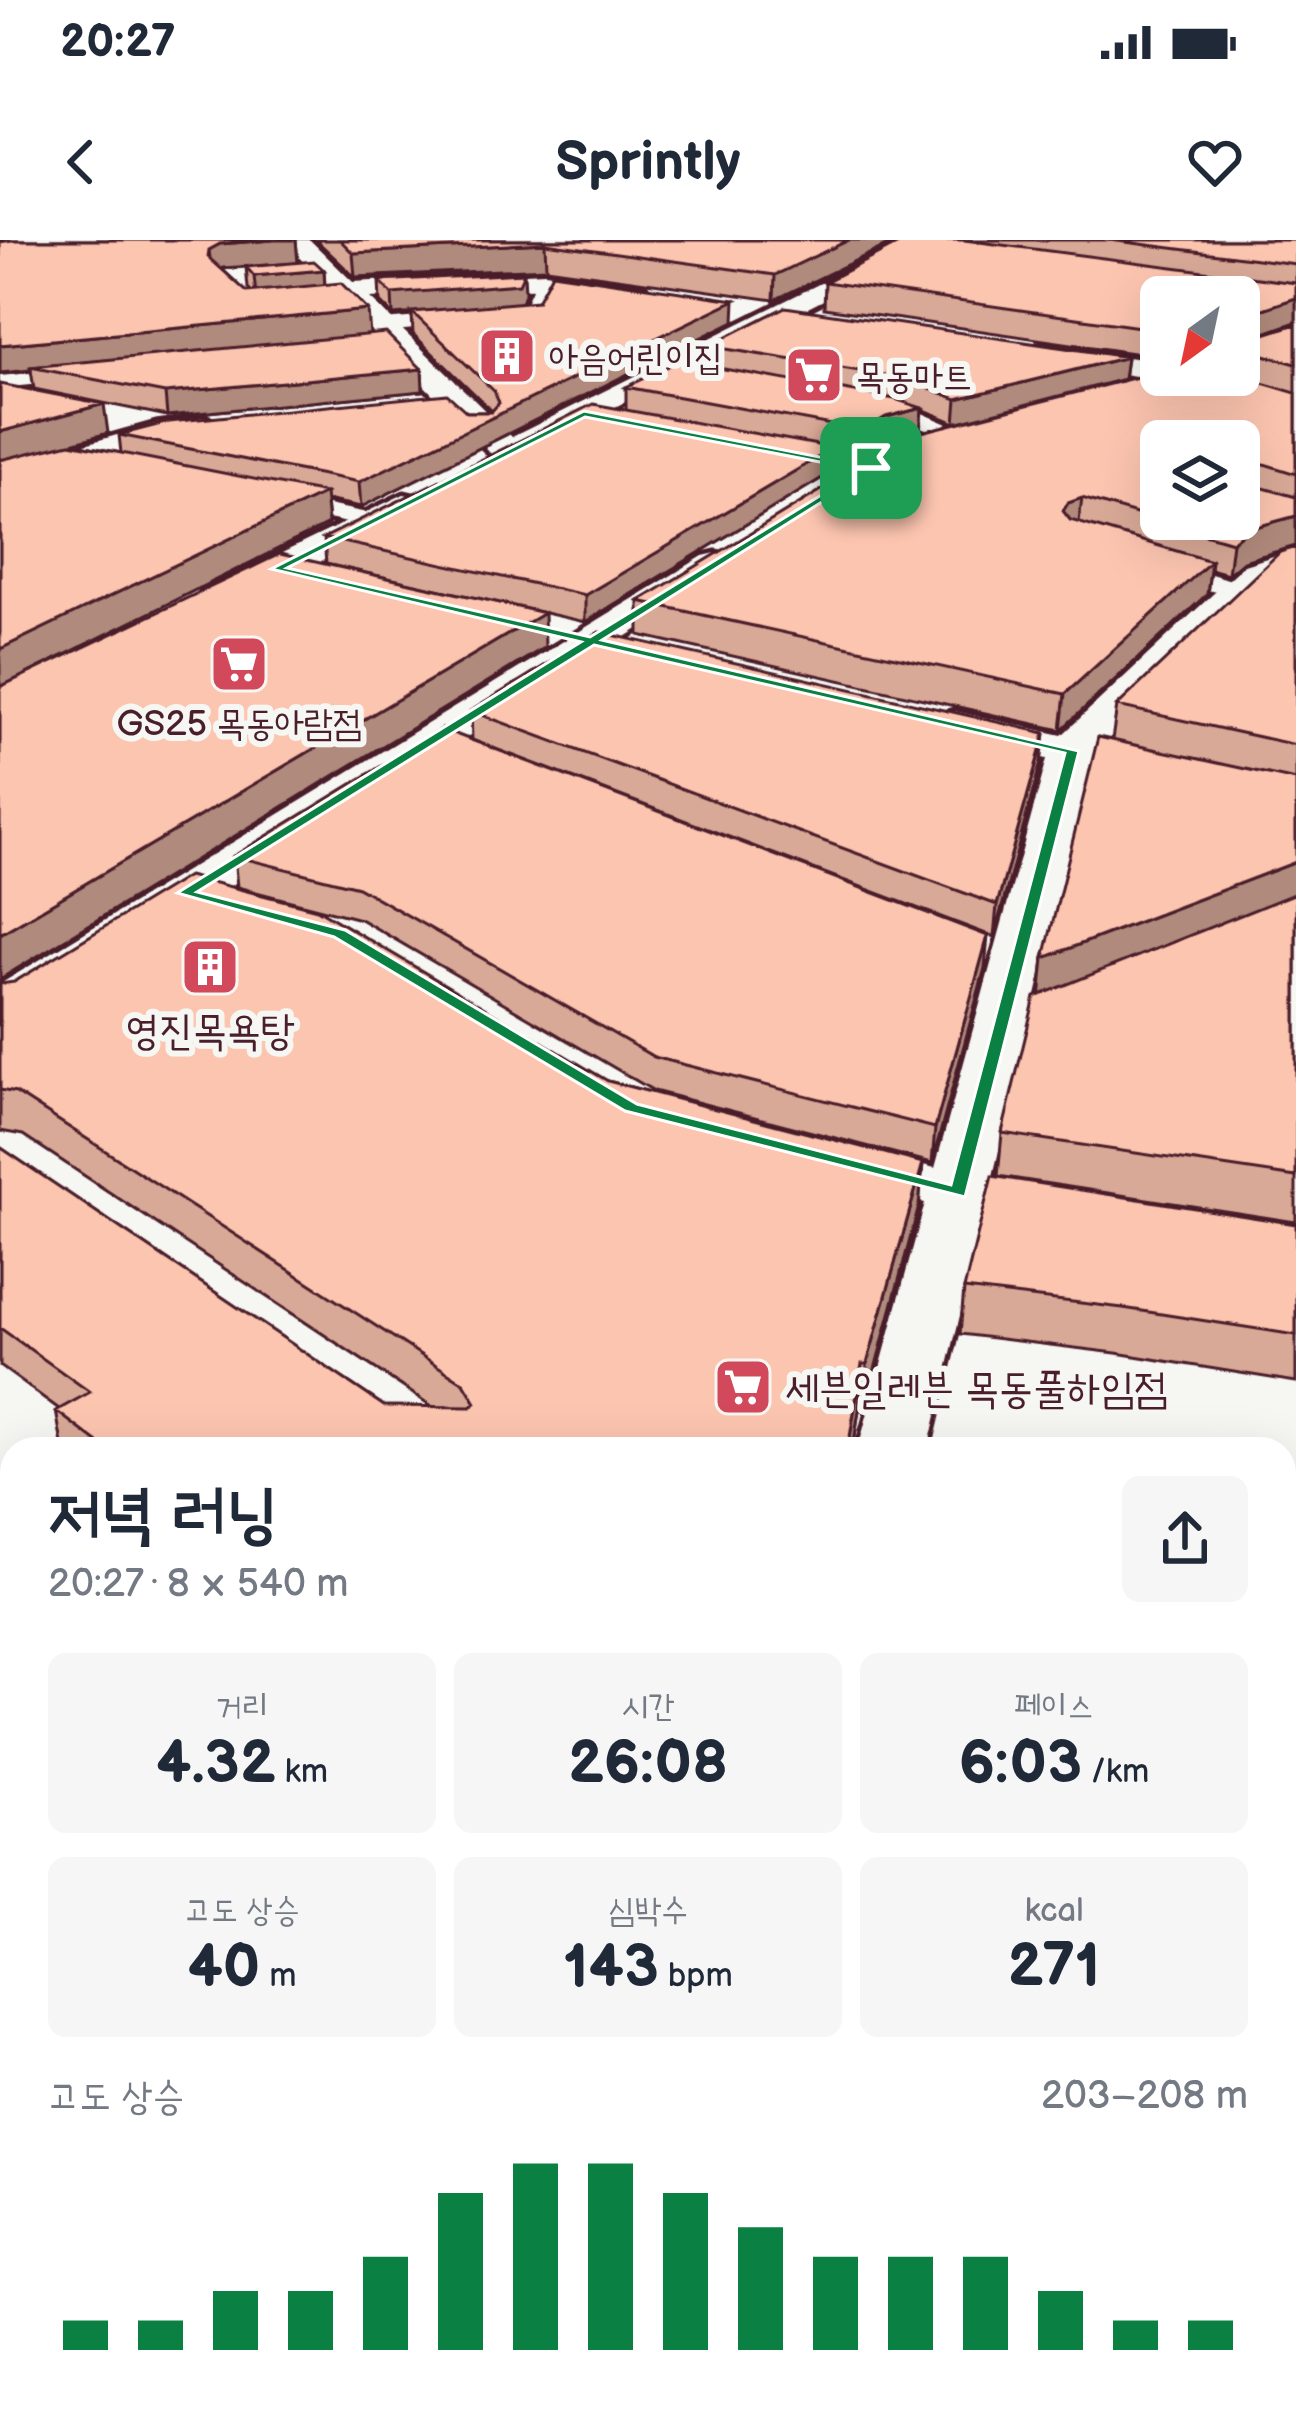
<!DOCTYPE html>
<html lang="ko">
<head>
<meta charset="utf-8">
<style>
	body { margin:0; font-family:"Balsamiq Sans","Poor Story",sans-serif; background:#f6f6f7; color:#1f2937; height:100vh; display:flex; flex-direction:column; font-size:45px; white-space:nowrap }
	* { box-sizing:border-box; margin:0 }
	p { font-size:39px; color:#747a83 }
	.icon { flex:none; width:66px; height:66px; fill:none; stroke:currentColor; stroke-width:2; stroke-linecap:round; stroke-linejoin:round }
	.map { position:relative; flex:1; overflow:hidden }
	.sheet { position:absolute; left:0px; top:1197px; width:1296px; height:975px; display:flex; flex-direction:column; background:#fff; border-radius:36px 36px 0 0; box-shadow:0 12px 48px #0002 }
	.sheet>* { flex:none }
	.needle { width:78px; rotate:213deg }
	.buttons { position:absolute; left:1140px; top:36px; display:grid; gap:24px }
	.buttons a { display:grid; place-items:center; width:120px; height:120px; border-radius:18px; background:#fff; box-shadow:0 12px 48px #0002; font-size:60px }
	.pin { position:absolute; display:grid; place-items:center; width:102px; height:102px; color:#fff; margin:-51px; border-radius:24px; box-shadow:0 6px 18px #0006 }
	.round { display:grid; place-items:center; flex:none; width:126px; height:126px; border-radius:18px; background:#f6f6f7 }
	.summary { display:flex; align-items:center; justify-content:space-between; height:204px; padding:0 48px }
	h1 { font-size:66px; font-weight:700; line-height:90px }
	.stats { display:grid; grid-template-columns:repeat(3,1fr); gap:18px; height:204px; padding:12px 48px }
	.stats div { display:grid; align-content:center; border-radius:18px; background:#f6f6f7; text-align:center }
	.stats b { font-size:60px; font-weight:700 }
	.stats small { font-size:33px; font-weight:400 }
	.stats p { font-size:33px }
	.chart { height:336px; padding:24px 48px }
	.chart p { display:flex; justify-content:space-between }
	.chart svg { width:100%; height:216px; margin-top:12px; stroke:#0b8043; stroke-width:6 }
	.status { display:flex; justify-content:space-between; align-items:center; height:84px; padding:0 60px; background:#fff; direction:ltr }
	.status svg { height:33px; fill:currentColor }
	header { display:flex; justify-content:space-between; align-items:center; height:156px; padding:0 48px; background:#fff; font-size:54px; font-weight:700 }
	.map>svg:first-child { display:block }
</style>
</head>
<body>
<div class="status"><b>20:27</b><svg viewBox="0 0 49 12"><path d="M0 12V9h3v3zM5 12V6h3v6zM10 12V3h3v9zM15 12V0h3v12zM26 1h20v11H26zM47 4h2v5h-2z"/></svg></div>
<header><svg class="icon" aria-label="back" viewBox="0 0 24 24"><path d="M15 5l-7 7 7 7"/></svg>Sprintly<svg class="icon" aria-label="heart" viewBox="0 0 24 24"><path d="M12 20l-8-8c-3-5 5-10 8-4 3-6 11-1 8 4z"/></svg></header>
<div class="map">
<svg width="1296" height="2170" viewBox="0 0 1296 2170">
	<rect width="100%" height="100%" fill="#f6f6f2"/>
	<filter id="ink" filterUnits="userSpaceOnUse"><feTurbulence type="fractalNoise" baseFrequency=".00833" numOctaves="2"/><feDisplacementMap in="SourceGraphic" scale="24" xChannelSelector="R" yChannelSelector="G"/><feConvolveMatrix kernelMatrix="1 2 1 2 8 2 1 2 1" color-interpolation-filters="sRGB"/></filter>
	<g filter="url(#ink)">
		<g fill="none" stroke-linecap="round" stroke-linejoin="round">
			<defs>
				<path id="lane" d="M 538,36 L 554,40 L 537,78 L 382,92 L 372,86 L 382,80 L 523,69 Z
					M 92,127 L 103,133 L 100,138 L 0,148 L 0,136 Z
					M 863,158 L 908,167 L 974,195 L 963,202 L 895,178 L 855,170 L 852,165 Z
					M 774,203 L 871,221 L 883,228 L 871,235 L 766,215 L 762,210 Z
					M 269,253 L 372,274 L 384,281 L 372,288 L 260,265 L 257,260 Z
					M 1150,316 L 1248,345 L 1252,351 L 1239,359 L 1141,330 L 1137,324 L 1141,318 Z"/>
				<path id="street" d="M 282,0 L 310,0 L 353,42 L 545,32 L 645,47 L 649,53 L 635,61 L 545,48 L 370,58 L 512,197 L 907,0 L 940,0 L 508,222 L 496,219 Z
					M 1040,104 L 1161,122 L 1161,135 L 1174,135 L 1161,140 L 1029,119 L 1025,113 Z
					M 205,177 L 222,187 L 217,194 L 171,201 L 0,249 L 0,228 L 156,184 Z
					M 404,254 L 417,257 L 422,265 L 417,273 L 231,367 L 203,367 L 197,359 L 203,351 Z
					M 1296,309 L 1296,333 L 1272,341 L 1103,504 L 1296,548 L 1296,576 L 1090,529 L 992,940 L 1097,958 L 1106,971 L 1097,984 L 1075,990 L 984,975 L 928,1209 L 858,1209 L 925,963 L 815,934 L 806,921 L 815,908 L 836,903 L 935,928 L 1047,519 L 938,493 L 932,484 L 938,475 L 954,471 L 1062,495 L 1244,325 Z
					M 716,313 L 729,316 L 735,324 L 729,332 L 19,779 L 0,783 L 0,744 L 703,316 Z
					M 0,1274 L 12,1277 L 12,1335 L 0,1332 Z
					M 1284,1743 L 1296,1747 L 1296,1827 L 1284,1823 Z"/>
				<path id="secondary" d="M 12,1894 L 12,1980 L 0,1983 L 0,1897 Z
					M 1284,2040 L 1296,2043 L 1296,2139 L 1284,2136 Z"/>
			</defs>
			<use href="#lane" stroke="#4a1f2b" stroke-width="9"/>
			<use href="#street" stroke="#4a1f2b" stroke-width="9"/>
			<use href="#secondary" stroke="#4a1f2b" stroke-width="9"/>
			<use href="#lane" fill="#f6f6f2" fill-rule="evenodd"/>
			<use href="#street" fill="#f6f6f2" fill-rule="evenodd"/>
			<use href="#secondary" fill="#f6f6f2" fill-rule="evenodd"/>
		</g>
		<path fill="#d9a997" stroke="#4a1f2b" stroke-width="3" fill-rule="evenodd" d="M 0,0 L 296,0 L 298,22 L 324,30 L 325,45 L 369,94 L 422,129 L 423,151 L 167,176 L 34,149 L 31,130 L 0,133 ZM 280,24 L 246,27 L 248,48 L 251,51 L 247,52 L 222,29 Z
			M 316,0 L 898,0 L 774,60 L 546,28 L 355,37 Z
			M 906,0 L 1296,0 L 1296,82 L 1240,102 L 1296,84 L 1296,306 L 1243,321 L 1228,334 L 1210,329 L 1207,354 L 1061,490 L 639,395 L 639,361 L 1161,135 L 1239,135 L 1239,57 L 1161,57 L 1161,117 L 824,68 L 825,42 Z
			M 379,41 L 525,54 L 521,63 L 734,81 L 361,267 L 326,260 L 328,284 L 0,447 L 0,144 L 108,193 L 71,203 L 121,213 L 119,195 L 467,172 L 491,172 L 492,171 L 413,94 L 412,73 L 393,75 L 380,62 Z
			M 708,106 L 1127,117 L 1124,139 L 955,183 L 922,169 L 920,192 L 885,201 L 861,215 L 833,209 L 832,232 L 585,382 L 326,324 L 324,298 L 626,170 L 626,147 L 708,127 Z
			M 1296,307 L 1296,982 L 998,936 L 1002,893 L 1040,755 L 1044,718 L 1112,500 L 1117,466 Z
			M 471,471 L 1045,493 L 1041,522 L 994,697 L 472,500 Z
			M 234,616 L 985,728 L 932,923 L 654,851 L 360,679 L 237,647 Z
			M 0,744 L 608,841 L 923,923 L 919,966 L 864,1170 L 859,1170 L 853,1209 L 63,1209 L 56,1171 L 59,1169 L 0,1126 L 0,907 L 384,1166 L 433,1167 L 23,895 L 0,891 Z
			M 1296,984 L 1296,1142 L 1116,1113 L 960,1094 L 964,1049 Z
			M 1296,1257 L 1296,1743 L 1284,1740 L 1284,1264 Z
			M 0,1322 L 12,1332 L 12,1768 L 0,1766 Z
			M 215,2160 L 562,2160 L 571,2170 L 217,2170 Z"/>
		<path fill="#b08a7b" stroke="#4a1f2b" stroke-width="3" d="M 273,0 L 296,0 L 298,23 L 223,28 L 212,35 L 209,10 L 220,4 Z
			M 849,0 L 898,0 L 774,60 L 775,35 Z
			M 545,3 L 546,28 L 355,37 L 353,13 Z
			M 324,30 L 325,51 L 256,56 L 254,36 Z
			M 524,33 L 525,54 L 520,65 L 393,75 L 392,54 Z
			M 1296,58 L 1296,82 L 1239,102 L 1239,77 Z
			M 735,60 L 734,81 L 361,267 L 359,242 Z
			M 368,70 L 370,96 L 30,127 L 31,130 L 0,133 L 0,105 Z
			M 1127,117 L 1124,139 L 955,183 L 957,159 Z
			M 422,129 L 423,151 L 167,176 L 165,153 Z
			M 104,164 L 108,193 L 0,223 L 0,192 Z
			M 922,168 L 920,192 L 885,201 L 861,215 L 863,191 L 886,177 Z
			M 834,208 L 832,232 L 585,382 L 585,355 Z
			M 325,253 L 328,284 L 0,447 L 0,409 Z
			M 1082,258 L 1078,290 L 1063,271 L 1068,263 Z
			M 1296,276 L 1296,306 L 1243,321 L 1228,334 L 1232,302 L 1248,289 Z
			M 1211,321 L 1207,354 L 1061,490 L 1065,454 Z
			M 544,373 L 545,407 L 0,739 L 0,694 Z
			M 1045,493 L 1041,522 L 994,697 L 997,665 Z
			M 1296,622 L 1294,659 L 1040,759 L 1044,718 Z
			M 988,696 L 985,728 L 932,923 L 935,888 Z
			M 923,923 L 919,966 L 864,1170 L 867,1124 Z
			M 862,1124 L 859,1170 L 853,1209 L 848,1209 Z
			M 1296,1691 L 1296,1697 L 1284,1740 L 1292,1706 L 1292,1694 Z
			M 1296,1852 L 1296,1887 L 1284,1900 L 1284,1865 Z"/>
		<path fill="#fcc5b0" stroke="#4a1f2b" stroke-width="3" d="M 12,0 L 273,0 L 220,4 L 209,10 L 208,17 L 247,52 L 341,43 L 368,70 L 0,105 L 0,2 Z
			M 340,0 L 849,0 L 775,35 L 545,3 L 353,13 Z
			M 906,0 L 964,0 L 1296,43 L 1296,58 L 1239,77 L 1240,102 L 1296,84 L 1296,124 L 1239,108 L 1239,57 L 1161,57 L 1161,90 L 825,42 Z
			M 1109,0 L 1296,0 L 1296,24 Z
			M 314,21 L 324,30 L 254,36 L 246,27 Z
			M 524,33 L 519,44 L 392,54 L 379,41 Z
			M 552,33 L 735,60 L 359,242 L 119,195 L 169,182 L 447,154 L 467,172 L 491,172 L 499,163 L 494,151 L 412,72 L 537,61 Z
			M 785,67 L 1127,117 L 957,159 L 902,138 L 708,106 Z
			M 386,93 L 422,129 L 165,153 L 30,127 Z
			M 678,121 L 895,159 L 922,168 L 886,177 L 863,191 L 626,147 Z
			M 1161,131 L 1161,135 L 1235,135 L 1296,153 L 1296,234 L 1245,218 L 1239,223 L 1239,201 L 1161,201 L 1161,279 L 1239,279 L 1239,223 L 1242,242 L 1296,257 L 1296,276 L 1248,289 L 1232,302 L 1082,258 L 1068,263 L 1063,271 L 1070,280 L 1211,321 L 1065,454 L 639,361 L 914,194 Z
			M 0,144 L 104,164 L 0,192 Z
			M 593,164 L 834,208 L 585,355 L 324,298 Z
			M 70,203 L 325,253 L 0,409 L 0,220 Z
			M 1296,307 L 1296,505 L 1117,466 L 1280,312 Z
			M 280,314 L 544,373 L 0,694 L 0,447 Z
			M 599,392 L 1045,493 L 997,665 L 471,471 Z
			M 442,489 L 988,696 L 935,888 L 654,817 L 358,647 L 234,616 Z
			M 1098,497 L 1296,540 L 1296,622 L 1044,718 Z
			M 188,636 L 317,669 L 608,841 L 923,923 L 867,1124 L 862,1124 L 848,1209 L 106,1209 L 56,1171 L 90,1152 L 0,1088 L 0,907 L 384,1166 L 471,1167 L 476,1163 L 464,1143 L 16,853 L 0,850 L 0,744 L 14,742 Z
			M 1296,653 L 1296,937 L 1002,893 L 1035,757 Z
			M 992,936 L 1296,984 L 1296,1095 L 1123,1068 L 964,1049 Z
			M 1296,1257 L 1296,1691 L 1292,1694 L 1292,1706 L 1284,1705 L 1284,1264 Z
			M 0,1322 L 12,1332 L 12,1710 L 0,1708 Z
			M 1284,1790 L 1296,1799 L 1296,1852 L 1284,1865 Z
			M 232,2160 L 562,2160 L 571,2170 L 239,2170 Z
			M 998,2160 L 1193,2160 L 1230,2170 L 996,2170 Z"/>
	</g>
	<path fill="#0b8043" stroke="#fff" stroke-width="3" fill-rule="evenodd" d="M 584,171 L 876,228 L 602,400 L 1079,511 L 965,957 L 625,871 L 334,697 L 177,653 L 581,402 L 271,329 ZM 585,177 L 862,230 L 590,397 L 287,328 ZM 594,405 L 1065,513 L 951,945 L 637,864 L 345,690 L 197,652 Z"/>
	<defs>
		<symbol id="building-square" viewBox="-11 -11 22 22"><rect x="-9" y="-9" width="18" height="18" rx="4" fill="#d1495b" stroke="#f6f6f2"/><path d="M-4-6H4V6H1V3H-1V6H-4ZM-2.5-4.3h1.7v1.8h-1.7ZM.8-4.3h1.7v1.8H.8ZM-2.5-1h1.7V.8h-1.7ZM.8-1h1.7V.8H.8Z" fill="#fff"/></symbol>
		<symbol id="supermarket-square" viewBox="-11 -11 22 22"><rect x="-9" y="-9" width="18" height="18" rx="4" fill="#d1495b" stroke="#f6f6f2"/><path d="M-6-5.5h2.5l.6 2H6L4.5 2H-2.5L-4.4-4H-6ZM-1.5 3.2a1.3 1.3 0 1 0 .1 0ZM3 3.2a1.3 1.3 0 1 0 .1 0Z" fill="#fff"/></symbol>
	</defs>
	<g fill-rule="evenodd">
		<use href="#building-square" x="474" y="83" width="66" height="66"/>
		<use href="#supermarket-square" x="781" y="102" width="66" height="66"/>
		<use href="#supermarket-square" x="206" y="391" width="66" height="66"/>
		<use href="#building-square" x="177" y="694" width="66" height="66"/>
		<use href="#supermarket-square" x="710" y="1114" width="66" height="66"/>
	</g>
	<g text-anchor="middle" stroke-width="12" stroke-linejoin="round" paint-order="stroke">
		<g font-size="36" fill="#4a1f2b" stroke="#f6f6f2" text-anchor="start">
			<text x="549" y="129">아음어린이집</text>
			<text x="856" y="148">목동마트</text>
			<text x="239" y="495" text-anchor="middle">GS25 목동아람점</text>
		</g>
		<g font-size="42" fill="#4a1f2b" stroke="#f6f6f2">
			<text x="210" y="804">영진목욕탕</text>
			<text x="785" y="1162" text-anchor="start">세븐일레븐 목동풀하임점</text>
		</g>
	</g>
</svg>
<div class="buttons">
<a><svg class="needle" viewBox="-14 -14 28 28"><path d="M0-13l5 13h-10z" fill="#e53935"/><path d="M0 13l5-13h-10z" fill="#747a83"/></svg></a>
<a><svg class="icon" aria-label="layers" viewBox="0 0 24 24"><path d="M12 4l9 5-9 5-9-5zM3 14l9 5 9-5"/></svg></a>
</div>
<div class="pin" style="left:871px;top:228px;background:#1e9e55"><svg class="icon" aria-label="arrive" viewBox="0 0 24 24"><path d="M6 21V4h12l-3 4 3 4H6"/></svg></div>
<section class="sheet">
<div class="summary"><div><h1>저녁 러닝</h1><p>20:27 · 8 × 540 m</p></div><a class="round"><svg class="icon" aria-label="share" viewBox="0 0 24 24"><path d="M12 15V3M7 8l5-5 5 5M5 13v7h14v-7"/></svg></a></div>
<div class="stats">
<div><p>거리</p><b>4.32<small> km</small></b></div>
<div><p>시간</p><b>26:08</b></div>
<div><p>페이스</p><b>6:03<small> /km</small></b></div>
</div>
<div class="stats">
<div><p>고도 상승</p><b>40<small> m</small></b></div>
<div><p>심박수</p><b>143<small> bpm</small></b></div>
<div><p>kcal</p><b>271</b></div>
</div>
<div class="chart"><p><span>고도 상승</span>203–208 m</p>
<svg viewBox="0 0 160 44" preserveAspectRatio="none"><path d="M5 44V38M15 44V38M25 44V32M35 44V32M45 44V25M55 44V12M65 44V6M75 44V6M85 44V12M95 44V19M105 44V25M115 44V25M125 44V25M135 44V32M145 44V38M155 44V38"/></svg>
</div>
</section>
</div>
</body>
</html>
